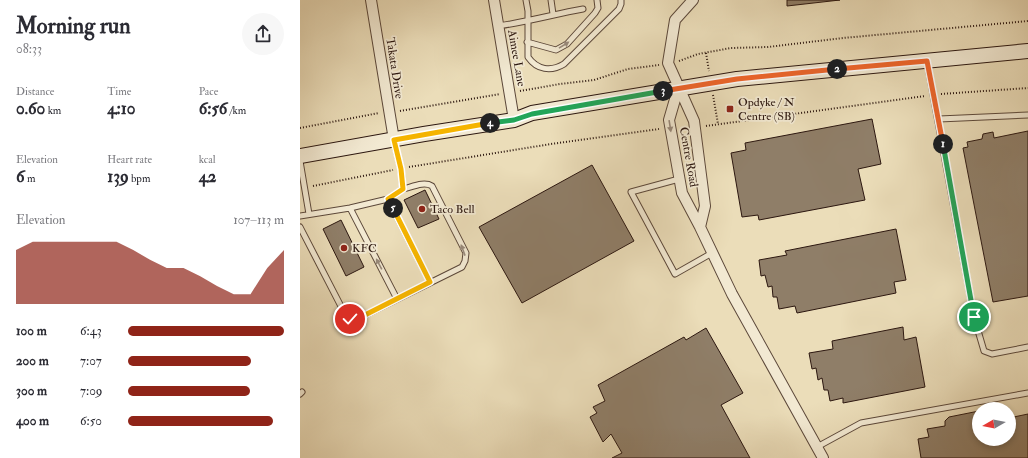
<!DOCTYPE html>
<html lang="en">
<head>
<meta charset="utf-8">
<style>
	body { margin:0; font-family:"IM FELL Double Pica",serif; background:#f7f7f7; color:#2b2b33; height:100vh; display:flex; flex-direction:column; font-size:15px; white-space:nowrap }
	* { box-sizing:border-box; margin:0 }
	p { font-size:13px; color:#7c7c81 }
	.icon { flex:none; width:22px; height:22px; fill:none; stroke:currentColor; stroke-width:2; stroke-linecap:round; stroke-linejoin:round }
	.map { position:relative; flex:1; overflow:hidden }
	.drawer { display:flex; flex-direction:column; background:#fff; width:300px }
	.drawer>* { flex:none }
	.needle { width:26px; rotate:261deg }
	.tools { position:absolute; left:672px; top:402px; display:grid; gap:8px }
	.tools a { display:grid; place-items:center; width:44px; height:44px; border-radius:50%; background:#fff; box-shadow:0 2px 6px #0003; font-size:20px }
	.pin { position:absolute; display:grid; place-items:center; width:34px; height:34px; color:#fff; margin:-17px; border:2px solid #fff; border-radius:50%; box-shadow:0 1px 4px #0007 }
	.km { position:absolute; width:20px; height:20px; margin:-10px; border-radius:50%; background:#222; color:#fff; font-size:11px; line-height:20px; text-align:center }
	.round { display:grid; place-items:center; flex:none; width:42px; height:42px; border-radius:21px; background:#f7f7f7 }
	.overview { display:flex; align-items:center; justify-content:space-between; height:68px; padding:0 16px }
	h1 { font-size:22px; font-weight:700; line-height:30px }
	.figures { display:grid; grid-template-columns:repeat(3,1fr); gap:6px; height:68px; padding:4px 16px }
	.figures div { display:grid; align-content:center }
	.figures b { font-size:17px; font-weight:700 }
	.figures small { font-size:11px; font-weight:400 }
	.figures p { font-size:11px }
	.chart { height:112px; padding:8px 16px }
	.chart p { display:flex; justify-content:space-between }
	.chart svg { width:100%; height:72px; margin-top:4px; fill:#8f2418; opacity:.7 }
	ul { padding:0 16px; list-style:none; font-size:13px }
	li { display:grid; grid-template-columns:64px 48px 1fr; align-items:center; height:30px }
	li i { height:10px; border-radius:5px; background:#8f2418 }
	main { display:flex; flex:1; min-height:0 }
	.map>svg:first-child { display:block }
</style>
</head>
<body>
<main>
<section class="drawer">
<div class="overview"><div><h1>Morning run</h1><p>08:33</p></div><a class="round"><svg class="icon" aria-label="share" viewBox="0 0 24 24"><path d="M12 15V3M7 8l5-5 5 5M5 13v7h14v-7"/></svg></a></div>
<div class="figures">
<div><p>Distance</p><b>0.60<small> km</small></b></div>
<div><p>Time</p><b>4:10</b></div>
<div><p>Pace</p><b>6:56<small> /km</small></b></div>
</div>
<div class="figures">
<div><p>Elevation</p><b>6<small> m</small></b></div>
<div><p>Heart rate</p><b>139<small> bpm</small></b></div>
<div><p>kcal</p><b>42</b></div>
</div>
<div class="chart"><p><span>Elevation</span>107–113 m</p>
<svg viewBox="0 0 160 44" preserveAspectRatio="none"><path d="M0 44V11L10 6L20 6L30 6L40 6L50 6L60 6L70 11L80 17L90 22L100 22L110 27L120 33L130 38L140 38L150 22L160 11V44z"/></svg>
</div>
<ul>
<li><b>100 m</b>6:43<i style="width:100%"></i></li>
<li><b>200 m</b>7:07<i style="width:79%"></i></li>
<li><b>300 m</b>7:09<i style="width:78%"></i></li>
<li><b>400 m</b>6:50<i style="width:93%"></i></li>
</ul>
</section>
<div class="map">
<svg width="728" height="458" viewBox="0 0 728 458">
	<rect width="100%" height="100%" fill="#ebddb9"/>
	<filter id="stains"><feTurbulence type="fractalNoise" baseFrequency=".005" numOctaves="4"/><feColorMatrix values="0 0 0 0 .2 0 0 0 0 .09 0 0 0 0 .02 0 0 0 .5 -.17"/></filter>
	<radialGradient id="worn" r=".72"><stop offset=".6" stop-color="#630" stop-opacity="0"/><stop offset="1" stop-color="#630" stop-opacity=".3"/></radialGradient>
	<path fill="#8f7e68" stroke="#2c1710" d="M 487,0 L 540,0 L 487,6 Z
		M 572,119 L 581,164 L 558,169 L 565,200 L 459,220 L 458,215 L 442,217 L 431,153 L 446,150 L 445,143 Z
		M 728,131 L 728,296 L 693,302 L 663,148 L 668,147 L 667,142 L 682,139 L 683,134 L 693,132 L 694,138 Z
		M 292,165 L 334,241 L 222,303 L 179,227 Z
		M 125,190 L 139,219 L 118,228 L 104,200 Z
		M 41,220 L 64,267 L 46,276 L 23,229 Z
		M 596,229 L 606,280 L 594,282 L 596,293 L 497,313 L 495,306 L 479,309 L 477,297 L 473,297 L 472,286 L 468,287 L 465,275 L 461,276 L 459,260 L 487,255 L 485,251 Z
		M 603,327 L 604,340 L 616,337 L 625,387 L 543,403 L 543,398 L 530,401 L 528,390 L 524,390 L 522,378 L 518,380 L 516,368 L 512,369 L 509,353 L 533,349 L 532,341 Z
		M 406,328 L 443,393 L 421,405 L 450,458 L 312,458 L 322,453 L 311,434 L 303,442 L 290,417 L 297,413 L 293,407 L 305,401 L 298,385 L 384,337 L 386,340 Z
		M 679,411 L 679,439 L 709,439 L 709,418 L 728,414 L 728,458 L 621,458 L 618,439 L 629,437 L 627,429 L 645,426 L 645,421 L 649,417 Z"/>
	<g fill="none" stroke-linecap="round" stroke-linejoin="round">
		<defs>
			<path id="lane" d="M 226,0 L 228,11 L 228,57 C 237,70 251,72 264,64 L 319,9 L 321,4 L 321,0
				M 251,0 L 253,14
				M 198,26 C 227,22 255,14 283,9
				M 227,42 L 256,50 L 267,44 L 295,13 L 298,8 L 297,0
				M 627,62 L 674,317 L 684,351 L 692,354 L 728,347
				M 639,119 L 728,115
				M 0,161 L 9,214
				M 379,179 L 331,192 L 375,274 L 412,253
				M 88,199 L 130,282
				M 50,208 L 97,299
				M 0,216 L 50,208 L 88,199 L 103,189 L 101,169 L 94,141
				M 0,227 L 46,316 L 50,319 L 57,319 L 162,267 L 165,261 L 166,253 L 132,186 C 124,181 112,187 103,189
				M 0,394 L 2,392
				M 517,447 L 561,423 L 728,393"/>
			<path id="street" d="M 71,0 L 94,140
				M 194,0 L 214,120
				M 393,0 L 375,20 L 368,63 L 394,121 L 405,206 L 400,227
				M 378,89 L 369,120 L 382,193 L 400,227 L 432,294 L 523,458"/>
			<path id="secondary" d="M 0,156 L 124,134 L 214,120 L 232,113 L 437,79 L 728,51"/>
		</defs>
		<use href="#lane" stroke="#5c483a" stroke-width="7"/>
		<use href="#street" stroke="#5c483a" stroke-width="12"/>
		<use href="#secondary" stroke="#2c1710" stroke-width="16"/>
		<path stroke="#2c1710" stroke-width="2" stroke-dasharray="1 2" stroke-linecap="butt" d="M 406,53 L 409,71
			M 379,61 L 398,54 L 431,48 L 468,47 L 543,38 L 728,21
			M 220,91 L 260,84 L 294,80 L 328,69 L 359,65
			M 641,94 L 728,88
			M 413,95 L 418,124
			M 100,111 L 200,94
			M 406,126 L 625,96
			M 0,128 L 79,113
			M 109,167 L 251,144 L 359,129
			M 13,186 L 93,170"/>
		<use href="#lane" stroke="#f2e9d2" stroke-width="5"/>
		<use href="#street" stroke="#f2e9d2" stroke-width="10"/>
		<use href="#secondary" stroke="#f2e9d2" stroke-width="14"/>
	</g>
	<defs><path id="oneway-solid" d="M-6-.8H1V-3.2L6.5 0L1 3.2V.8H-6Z"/></defs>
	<g fill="#998a7b">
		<use href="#oneway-solid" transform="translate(264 45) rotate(-32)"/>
		<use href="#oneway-solid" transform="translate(370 126) rotate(81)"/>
		<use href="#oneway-solid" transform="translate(163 250) rotate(-110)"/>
		<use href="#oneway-solid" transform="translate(79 264) rotate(-118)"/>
	</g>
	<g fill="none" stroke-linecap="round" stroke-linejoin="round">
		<defs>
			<path id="split-1" d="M 643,144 L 674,317"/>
			<path id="split-2" d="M 537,69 L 627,61 L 643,144"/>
			<path id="split-3" d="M 363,91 L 437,79 L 537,69"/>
			<path id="split-4" d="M 190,123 L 214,120 L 232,114 L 363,91"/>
			<path id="split-5" d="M 93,208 L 88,199 L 103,189 L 101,169 L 94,140 L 190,123"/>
			<path id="split-6" d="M 50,319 L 57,319 L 130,282 L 93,208"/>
		</defs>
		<use href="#split-1" stroke="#fff" stroke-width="8"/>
		<use href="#split-2" stroke="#fff" stroke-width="8"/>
		<use href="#split-3" stroke="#fff" stroke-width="8"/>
		<use href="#split-4" stroke="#fff" stroke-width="8"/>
		<use href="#split-5" stroke="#fff" stroke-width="8"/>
		<use href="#split-6" stroke="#fff" stroke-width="8"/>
		<use href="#split-1" stroke="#22a559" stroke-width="5"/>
		<use href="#split-2" stroke="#f0652b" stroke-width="5"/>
		<use href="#split-3" stroke="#f0652b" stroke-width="5"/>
		<use href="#split-4" stroke="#22a559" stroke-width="5"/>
		<use href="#split-5" stroke="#f5b400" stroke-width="5"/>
		<use href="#split-6" stroke="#f5b400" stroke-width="5"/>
	</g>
	<g fill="#8f2418" stroke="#f2e9d2" stroke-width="1.5">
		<rect x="426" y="105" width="8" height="8" rx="2"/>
		<circle cx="122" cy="209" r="4"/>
		<circle cx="44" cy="248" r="4"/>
	</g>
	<g text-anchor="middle" stroke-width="3.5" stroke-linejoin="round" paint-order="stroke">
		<g font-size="12" fill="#2c1710" stroke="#f2e9d2">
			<text transform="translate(217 58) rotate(80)" y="4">Aimee Lane</text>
			<text transform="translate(95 68) rotate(81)" y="4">Takata Drive</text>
			<text transform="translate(389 157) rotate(80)" y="4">Centre Road</text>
		</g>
		<g font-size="12" fill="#2c1710" stroke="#f2e9d2" text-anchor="start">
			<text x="438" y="106">Opdyke / N<tspan x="438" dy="14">Centre (SB)</tspan></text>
			<text x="130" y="213">Taco Bell</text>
			<text x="52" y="252">KFC</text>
		</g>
	</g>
	<rect width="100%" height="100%" filter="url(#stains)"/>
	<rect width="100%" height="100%" fill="url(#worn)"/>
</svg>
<div class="tools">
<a><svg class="needle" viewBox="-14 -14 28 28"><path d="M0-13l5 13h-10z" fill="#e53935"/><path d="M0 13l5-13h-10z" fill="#7c7c81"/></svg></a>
</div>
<div class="pin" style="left:674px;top:317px;background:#1e9e55"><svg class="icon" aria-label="arrive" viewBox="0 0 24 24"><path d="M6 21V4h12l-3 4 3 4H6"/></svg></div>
<div class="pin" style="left:50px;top:319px;background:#d93025"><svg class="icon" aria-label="check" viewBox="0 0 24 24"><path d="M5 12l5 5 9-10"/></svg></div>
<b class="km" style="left:643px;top:144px">1</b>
<b class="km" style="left:537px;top:69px">2</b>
<b class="km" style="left:363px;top:91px">3</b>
<b class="km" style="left:190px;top:123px">4</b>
<b class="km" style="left:93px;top:208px">5</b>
</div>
</main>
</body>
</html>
